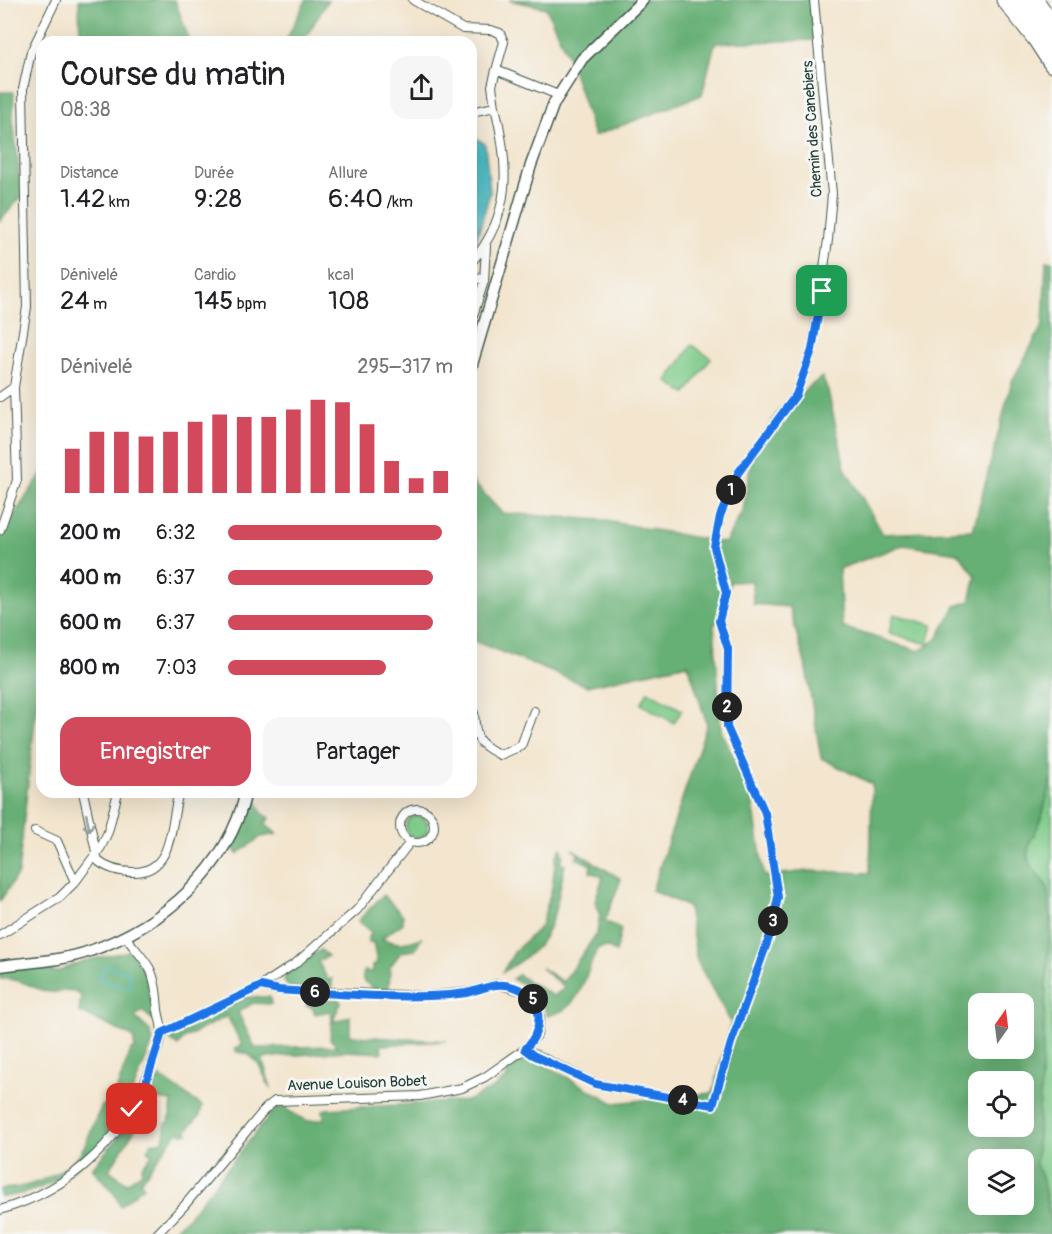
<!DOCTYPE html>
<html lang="fr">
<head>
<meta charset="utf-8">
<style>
	body { margin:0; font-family:Pangolin,sans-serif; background:#f6f6f6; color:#202124; height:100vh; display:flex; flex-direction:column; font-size:22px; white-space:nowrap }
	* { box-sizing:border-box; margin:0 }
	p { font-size:20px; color:#757577 }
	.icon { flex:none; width:33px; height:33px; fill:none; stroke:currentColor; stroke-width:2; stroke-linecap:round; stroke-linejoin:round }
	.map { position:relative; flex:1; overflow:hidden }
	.panel { position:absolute; left:36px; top:36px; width:441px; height:762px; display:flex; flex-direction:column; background:#fff; border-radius:18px; box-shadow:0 6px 24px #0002 }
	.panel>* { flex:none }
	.needle { width:39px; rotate:14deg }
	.buttons { position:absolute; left:968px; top:993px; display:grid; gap:12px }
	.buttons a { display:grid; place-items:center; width:66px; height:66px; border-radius:12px; background:#fff; box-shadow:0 6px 24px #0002; font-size:30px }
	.pin { position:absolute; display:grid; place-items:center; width:51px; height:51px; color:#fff; margin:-26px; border-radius:12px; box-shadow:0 3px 9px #0006 }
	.km { position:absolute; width:30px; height:30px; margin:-15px; border-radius:50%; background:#222; color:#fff; font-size:16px; line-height:30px; text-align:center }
	.round { display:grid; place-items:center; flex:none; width:63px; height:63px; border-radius:18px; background:#f6f6f6 }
	.overview { display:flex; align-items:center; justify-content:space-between; height:102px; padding:0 24px }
	h1 { font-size:33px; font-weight:600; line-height:45px }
	.metrics { display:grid; grid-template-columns:repeat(3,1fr); gap:9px; height:102px; padding:6px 24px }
	.metrics div { display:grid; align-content:center }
	.metrics b { font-size:26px; font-weight:600 }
	.metrics small { font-size:16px; font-weight:400 }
	.metrics p { font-size:16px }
	.chart { height:168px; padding:12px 24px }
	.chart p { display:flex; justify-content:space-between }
	.chart svg { width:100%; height:108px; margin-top:6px; stroke:#d1495b; stroke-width:6 }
	.button { display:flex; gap:12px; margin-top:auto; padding:12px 24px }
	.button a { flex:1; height:69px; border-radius:18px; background:#d1495b; color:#fff; font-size:24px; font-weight:600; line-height:69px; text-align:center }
	.button a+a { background:#f6f6f6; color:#202124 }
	ul { padding:0 24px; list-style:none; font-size:20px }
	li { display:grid; grid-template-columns:96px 72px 1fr; align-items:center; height:45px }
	li i { height:15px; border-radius:8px; background:#d1495b }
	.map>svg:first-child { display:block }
</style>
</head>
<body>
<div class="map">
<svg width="1052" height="1234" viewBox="0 0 1052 1234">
	<rect width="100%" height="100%" fill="#f6f6f2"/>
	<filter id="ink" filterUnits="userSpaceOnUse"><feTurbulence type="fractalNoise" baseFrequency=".0167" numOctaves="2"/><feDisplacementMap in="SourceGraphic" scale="12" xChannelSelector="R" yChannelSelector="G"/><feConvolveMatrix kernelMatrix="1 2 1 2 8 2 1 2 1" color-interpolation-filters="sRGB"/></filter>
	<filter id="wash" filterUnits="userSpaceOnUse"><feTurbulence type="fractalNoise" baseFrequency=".008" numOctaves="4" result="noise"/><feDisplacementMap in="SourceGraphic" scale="24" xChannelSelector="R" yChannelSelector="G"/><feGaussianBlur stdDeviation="1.35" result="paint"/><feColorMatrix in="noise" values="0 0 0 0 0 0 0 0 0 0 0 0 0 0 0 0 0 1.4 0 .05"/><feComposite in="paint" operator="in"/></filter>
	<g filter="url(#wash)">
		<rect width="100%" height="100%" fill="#f3e5ce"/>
		<path fill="#7ecb89" stroke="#4e845e" stroke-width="1.5" d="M 692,345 L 711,358 L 686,394 L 667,381 Z
			M 894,614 L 933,625 L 928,644 L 889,633 Z
			M 648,691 L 682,710 L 674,723 L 641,704 Z
			M 1052,778 L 1052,1223 L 1042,1177 L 1036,1165 L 1050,921 L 1048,888 L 1031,866 L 1027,855 L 1030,842 L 1041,820 Z
			M406 827a11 11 0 1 1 22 0a11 11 0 1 1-22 0Z"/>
		<path fill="#66af75" stroke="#427654" stroke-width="1.5" fill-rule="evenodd" d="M 79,0 L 175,0 L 190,42 L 80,42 Z
			M 306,0 L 328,0 L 303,42 L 285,42 Z
			M 509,0 L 810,0 L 814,40 L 715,43 L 702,95 L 594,136 L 569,59 L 546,8 Z
			M 0,92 L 14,92 L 13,119 L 22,196 L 0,221 Z
			M 1046,261 L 1052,261 L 1052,778 L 1041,820 L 1030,842 L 1027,854 L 1031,866 L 1048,888 L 1050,921 L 1036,1165 L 1042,1177 L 1052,1234 L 683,1234 L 667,1227 L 658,1234 L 169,1234 L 189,1216 L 274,1110 L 287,1106 L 287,1110 L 307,1121 L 324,1119 L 323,1110 L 327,1109 L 467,1101 L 495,1087 L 508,1076 L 503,1067 L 514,1057 L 516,1063 L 523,1062 L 528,1056 L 614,1103 L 713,1093 L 731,1023 L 697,961 L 688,907 L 652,890 L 707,724 L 688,664 L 587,686 L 471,640 L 471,480 L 502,513 L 601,520 L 725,543 L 743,510 L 753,450 L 780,409 L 822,377 L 828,391 L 845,468 L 883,534 L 973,530 L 1012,381 L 1043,325 ZM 903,545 L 958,553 L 976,576 L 970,601 L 955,606 L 937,639 L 919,651 L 842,627 L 839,569 ZM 752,581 L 753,604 L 789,607 L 805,663 L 821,758 L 872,784 L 870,873 L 808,871 L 764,876 L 752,796 L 721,730 L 714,624 L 719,621 L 730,582 ZM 978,1004 L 1023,1004 L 1023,1048 L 978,1048 ZM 978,1082 L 1023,1082 L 1023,1126 L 978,1126 ZM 978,1160 L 1023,1160 L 1023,1204 L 978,1204 Z
			M 42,473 L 42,674 L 38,691 L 18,874 L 0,901 L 0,536 Z
			M 257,801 L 262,813 L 270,818 L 265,824 L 277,834 L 261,837 L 237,854 L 233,848 L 244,825 L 250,803 Z
			M 561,848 L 563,855 L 560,863 L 565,864 C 559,891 555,932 533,951 C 523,960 512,966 502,973 L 515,951 L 541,926 L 552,888 L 556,857 Z
			M 572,849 L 621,879 L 605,921 L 621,929 L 616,952 L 607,947 L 598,948 C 583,976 583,1010 547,1016 C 541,995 532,987 512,979 L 518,975 L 553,996 L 565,988 L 541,968 L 563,982 L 597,933 L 600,914 L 595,901 L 603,877 L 590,872 L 591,865 L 576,858 L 579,855 Z
			M 383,895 L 403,915 L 403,923 L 382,938 C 395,946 408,943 421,938 L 415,950 L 401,952 L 390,967 L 389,990 L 374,990 L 363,980 L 363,971 L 373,972 L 373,965 L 377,963 L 373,942 L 368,942 L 368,938 L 372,933 L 358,921 Z
			M 321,950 L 328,956 L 318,961 L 328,980 L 332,979 L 332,989 L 289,988 L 284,981 L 286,972 Z
			M 129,951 C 149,971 150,993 153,1020 L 142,1011 L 135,1017 L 150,1031 L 153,1042 L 130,1097 L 119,1092 L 117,1088 L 131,1050 L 135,1049 L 133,1037 L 79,1012 L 81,996 C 69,985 62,994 50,992 C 31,989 24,978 0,979 L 0,970 L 30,967 L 57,972 L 83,961 Z
			M 246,997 L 270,997 L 271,1004 L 253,1003 L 238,1012 L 255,1048 L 337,1046 L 330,1039 L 332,1017 L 330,1011 L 315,1014 L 312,1007 L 306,1006 L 309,1000 L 339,999 L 341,1003 L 334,1017 L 335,1022 L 350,1016 L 350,1033 L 352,1036 L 447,1041 L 381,1045 L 382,1053 L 345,1051 L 262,1058 L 271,1089 C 262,1073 258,1052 237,1052 L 235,1049 L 242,1045 L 227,1016 L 183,1039 L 178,1046 L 169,1039 Z
			M 159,1076 L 202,1106 L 200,1115 L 186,1131 L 188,1133 L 182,1135 L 181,1131 L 176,1134 L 140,1182 L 144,1186 L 120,1206 L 116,1196 L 92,1168 L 134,1119 L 139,1123 L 109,1170 L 127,1183 L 142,1172 L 142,1166 L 152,1155 L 147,1150 L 151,1143 L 163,1141 L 166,1123 L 169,1123 L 172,1101 L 156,1099 L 154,1104 L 148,1103 L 142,1111 L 137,1108 L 145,1088 L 149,1087 L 153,1079 L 158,1081 Z
			M 103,1105 L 126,1115 C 94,1158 55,1193 0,1197 L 0,1189 C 31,1189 77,1171 88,1138 C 93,1126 96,1116 103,1105 Z"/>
		<path fill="#48b8bf" stroke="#347a7a" stroke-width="1.5" d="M 471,135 L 485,144 L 490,193 L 475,244 L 471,246 Z"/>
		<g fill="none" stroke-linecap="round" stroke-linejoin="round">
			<path stroke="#48b8bf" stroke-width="2" d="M 106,966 L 130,973 L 129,989 L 98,979 Z"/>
		</g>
	</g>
	<g filter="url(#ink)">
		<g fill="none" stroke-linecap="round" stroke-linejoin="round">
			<defs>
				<path id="street" d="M 413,0 L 463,29 L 491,30 L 500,33 L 504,42 L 496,70
					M 471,112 L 495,107 L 492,86 L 496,70 L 558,95
					M 471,263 C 513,214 509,165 495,107
					M 471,275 L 484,281
					M 471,322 L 484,281 L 486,246
					M 0,397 L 14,387
					M 0,530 L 17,480 L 14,387 L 27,307 L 23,89 L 31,52 L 56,0
					M 471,710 L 474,713 C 476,740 476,742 500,755 L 521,746 L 534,711
					M 83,792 L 98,861 C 108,869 120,872 133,872 C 175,873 170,821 179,792
					M400 826a17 17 0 1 1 34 0a17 17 0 1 1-34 0Z
					M 35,831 L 57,841 L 75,882
					M 0,935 L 59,898 L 75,882 L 101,847 L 108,832 L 118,792
					M 162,1033 L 261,986 L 296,963 L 357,910 L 411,841
					M 525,1049 L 595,1084 L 713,1105 L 731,1043 L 770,935 L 778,897 L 765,813 L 727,727 L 728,649 L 719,621 L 726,593 L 714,547 L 720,516 L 738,473 L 796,395 L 812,350 L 828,240 L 832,194 L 814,0
					M 0,1210 C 73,1189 129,1135 152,1063 C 155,1054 162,1042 162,1033 C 162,1025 159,1017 158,1010 C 157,997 156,981 150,969 C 144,958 133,947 125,936
					M 157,1234 L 184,1206 L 266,1108 L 275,1101 L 420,1096 L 462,1088 L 485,1077 L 525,1049 L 537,1035 L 540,1017 L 533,1000 L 525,992 L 497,984 L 469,992 L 427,996 L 279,990 L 261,986"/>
				<path id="secondary" d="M 471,368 L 531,165 L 554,103 L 582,59 L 643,0
					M 0,966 C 29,962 63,961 90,951 C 164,925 228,869 246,792"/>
				<path id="highway" d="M 1004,0 L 1035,39 L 1052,65
					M 1020,0 L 1052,43
					M 1036,0 L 1052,23"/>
			</defs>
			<use href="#street" stroke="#3f564b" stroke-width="10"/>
			<use href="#secondary" stroke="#3f564b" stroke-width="13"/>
			<use href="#highway" stroke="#3f564b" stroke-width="17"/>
			<use href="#street" stroke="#fff" stroke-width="8"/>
			<use href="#secondary" stroke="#fff" stroke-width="10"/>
			<use href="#highway" stroke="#fff" stroke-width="15"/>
		</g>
		<defs><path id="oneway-shaft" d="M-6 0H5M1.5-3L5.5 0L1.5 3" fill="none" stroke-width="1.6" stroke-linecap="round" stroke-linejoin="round" transform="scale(1.5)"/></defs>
		<use stroke="#8f9e9a" href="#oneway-shaft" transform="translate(88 823) rotate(79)"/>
	</g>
	<g fill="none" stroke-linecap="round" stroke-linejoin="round" filter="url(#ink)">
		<defs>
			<path id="route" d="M 132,1109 L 146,1083 L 162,1033 L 261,986 L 279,990 C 329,993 379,998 429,996 C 442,996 454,995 466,993 C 484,989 495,981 514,987 C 544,997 545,1029 525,1049 L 533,1055 L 595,1084 L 713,1105 L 731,1043 L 770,935 L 778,897 L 765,813 L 727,727 L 728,649 L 719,621 L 726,593 L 714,547 L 720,516 L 738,473 L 796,395 L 812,350 L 822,291"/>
		</defs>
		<use href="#route" stroke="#fff" stroke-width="12"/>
		<use href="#route" stroke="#1a73e8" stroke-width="8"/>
	</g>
	<g text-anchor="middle" stroke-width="6" stroke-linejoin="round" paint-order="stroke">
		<g font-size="15" fill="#1f3d34" stroke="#f6f6f2">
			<text transform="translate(812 129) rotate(-94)" y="5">Chemin des Canebiers</text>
			<text transform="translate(357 1083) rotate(-2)" y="5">Avenue Louison Bobet</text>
		</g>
	</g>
</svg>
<div class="buttons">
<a><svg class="needle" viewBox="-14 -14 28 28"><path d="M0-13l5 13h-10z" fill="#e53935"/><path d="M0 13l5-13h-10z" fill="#757577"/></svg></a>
<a><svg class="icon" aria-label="locate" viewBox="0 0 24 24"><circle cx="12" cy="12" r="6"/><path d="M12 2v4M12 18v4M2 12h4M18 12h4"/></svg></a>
<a><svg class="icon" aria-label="layers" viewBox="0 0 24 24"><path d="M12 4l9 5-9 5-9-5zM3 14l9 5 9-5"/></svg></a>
</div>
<div class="pin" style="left:822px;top:291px;background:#1e9e55"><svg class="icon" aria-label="arrive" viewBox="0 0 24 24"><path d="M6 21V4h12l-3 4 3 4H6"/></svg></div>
<div class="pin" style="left:132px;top:1109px;background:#d93025"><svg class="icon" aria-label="check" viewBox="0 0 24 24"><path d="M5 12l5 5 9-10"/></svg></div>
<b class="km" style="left:731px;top:490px">1</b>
<b class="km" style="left:727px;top:707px">2</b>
<b class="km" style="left:773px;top:921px">3</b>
<b class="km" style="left:683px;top:1100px">4</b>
<b class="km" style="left:533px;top:999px">5</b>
<b class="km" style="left:315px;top:992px">6</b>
<section class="panel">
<div class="overview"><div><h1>Course du matin</h1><p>08:38</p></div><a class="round"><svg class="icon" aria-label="share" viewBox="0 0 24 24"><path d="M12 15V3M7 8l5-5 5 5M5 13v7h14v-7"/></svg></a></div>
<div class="metrics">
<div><p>Distance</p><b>1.42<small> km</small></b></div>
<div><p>Durée</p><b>9:28</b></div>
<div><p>Allure</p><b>6:40<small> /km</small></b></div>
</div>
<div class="metrics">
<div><p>Dénivelé</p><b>24<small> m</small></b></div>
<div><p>Cardio</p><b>145<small> bpm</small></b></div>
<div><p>kcal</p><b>108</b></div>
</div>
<div class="chart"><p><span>Dénivelé</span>295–317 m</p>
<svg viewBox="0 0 160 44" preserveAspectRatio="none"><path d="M5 44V26M15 44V19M25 44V19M35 44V21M45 44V19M55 44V15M65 44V12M75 44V13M85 44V13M95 44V10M105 44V6M115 44V7M125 44V16M135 44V31M145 44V38M155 44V35"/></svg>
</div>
<ul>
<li><b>200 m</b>6:32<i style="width:95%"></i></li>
<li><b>400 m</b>6:37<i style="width:91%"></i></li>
<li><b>600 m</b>6:37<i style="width:91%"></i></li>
<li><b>800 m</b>7:03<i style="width:70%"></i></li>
</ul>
<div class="button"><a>Enregistrer</a><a>Partager</a></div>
</section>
</div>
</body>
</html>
